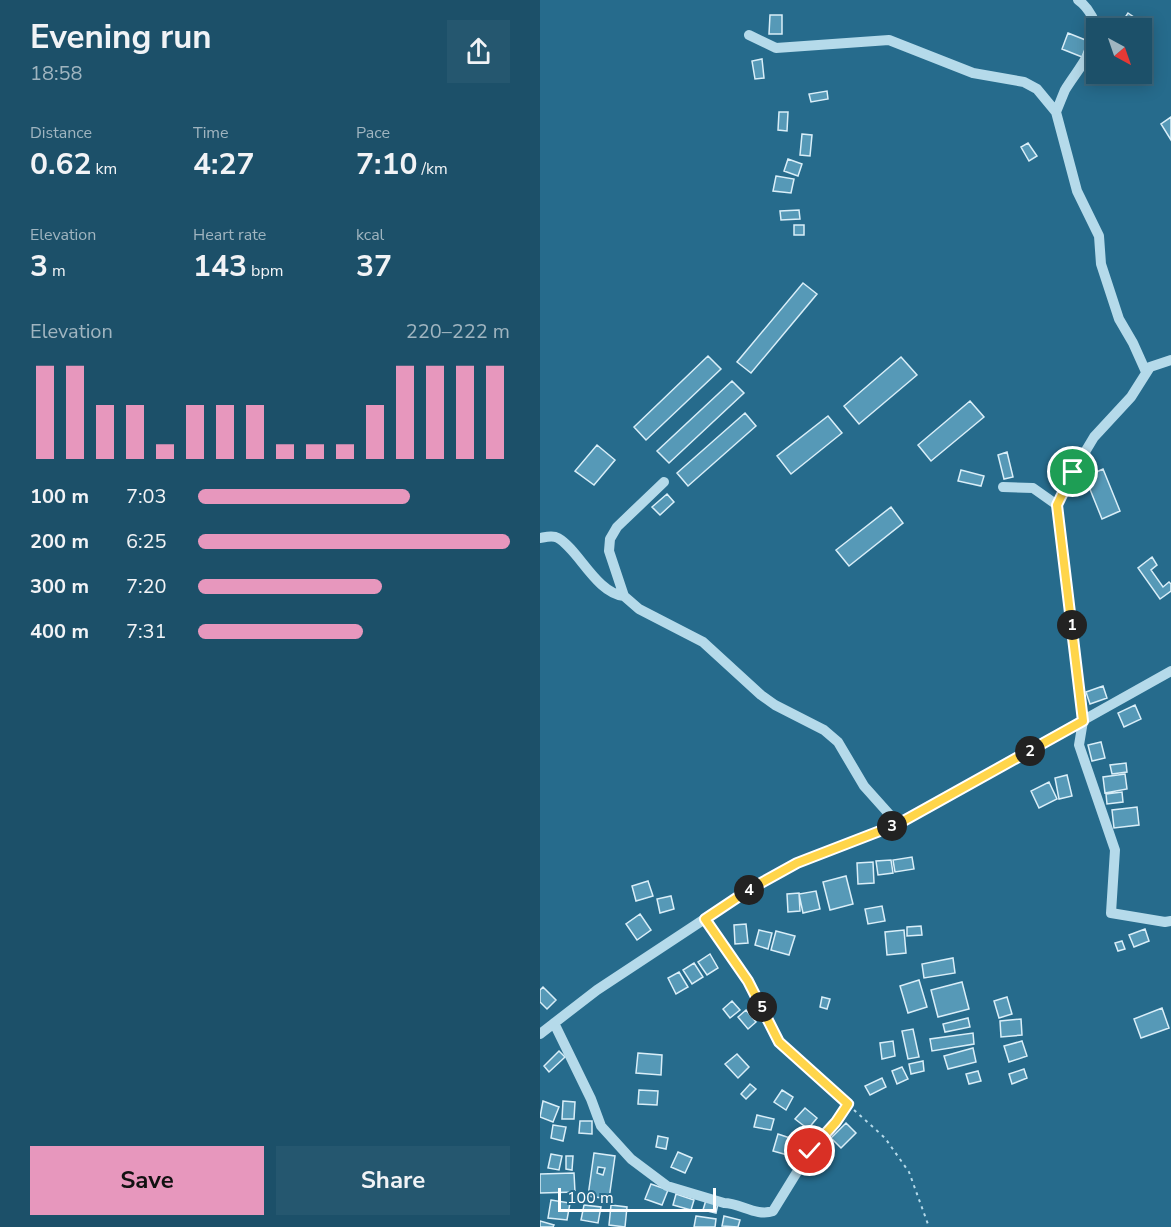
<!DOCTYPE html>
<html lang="en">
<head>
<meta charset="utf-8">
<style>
	body { margin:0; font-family:"Nunito Sans",sans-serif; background:#25576f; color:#f1f3f6; height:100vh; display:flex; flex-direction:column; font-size:22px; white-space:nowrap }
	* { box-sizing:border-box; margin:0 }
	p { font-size:20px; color:#a0b5c0 }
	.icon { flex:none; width:33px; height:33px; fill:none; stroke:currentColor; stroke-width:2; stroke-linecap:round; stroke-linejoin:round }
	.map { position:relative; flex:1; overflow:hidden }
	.sheet { display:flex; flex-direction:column; background:#1c5069; width:540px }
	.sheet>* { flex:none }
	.needle { width:39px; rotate:140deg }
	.fabs { position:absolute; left:546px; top:18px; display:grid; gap:12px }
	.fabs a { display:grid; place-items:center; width:66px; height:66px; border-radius:0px; background:#1c5069; box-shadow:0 3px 15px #0003,0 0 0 2px #3a677d; font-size:30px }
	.scale { position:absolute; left:18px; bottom:15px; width:158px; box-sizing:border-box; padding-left:6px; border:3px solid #fff; border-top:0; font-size:16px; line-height:21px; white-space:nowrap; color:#fff; -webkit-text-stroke:4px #266b8c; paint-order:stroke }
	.pin { position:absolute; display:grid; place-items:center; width:51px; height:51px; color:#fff; margin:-26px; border:3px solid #fff; border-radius:50%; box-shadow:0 2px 6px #0007 }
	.km { position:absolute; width:30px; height:30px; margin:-15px; border-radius:50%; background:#222; color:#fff; font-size:16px; line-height:30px; text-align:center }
	.round { display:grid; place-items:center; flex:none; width:63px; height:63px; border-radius:0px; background:#25576f }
	.headline { display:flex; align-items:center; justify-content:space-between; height:102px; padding:0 30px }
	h1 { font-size:33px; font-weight:700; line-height:45px }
	.metrics { display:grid; grid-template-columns:repeat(3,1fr); gap:9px; height:102px; padding:6px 30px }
	.metrics div { display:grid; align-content:center }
	.metrics b { font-size:30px; font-weight:700 }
	.metrics small { font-size:16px; font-weight:400 }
	.metrics p { font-size:16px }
	.chart { height:168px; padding:12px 30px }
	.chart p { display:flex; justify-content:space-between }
	.chart svg { width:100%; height:108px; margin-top:6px; stroke:#e797bd; stroke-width:6 }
	.action { display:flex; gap:12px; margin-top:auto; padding:12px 30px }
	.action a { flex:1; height:69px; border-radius:0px; background:#e797bd; color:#111; font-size:24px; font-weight:700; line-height:69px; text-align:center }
	.action a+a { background:#25576f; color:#f1f3f6 }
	ul { padding:0 30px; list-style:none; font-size:20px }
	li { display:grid; grid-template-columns:96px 72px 1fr; align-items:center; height:45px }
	li i { height:15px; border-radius:8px; background:#e797bd }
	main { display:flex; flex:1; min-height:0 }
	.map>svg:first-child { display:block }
</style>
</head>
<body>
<main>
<section class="sheet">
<div class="headline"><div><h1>Evening run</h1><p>18:58</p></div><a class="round"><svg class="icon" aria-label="share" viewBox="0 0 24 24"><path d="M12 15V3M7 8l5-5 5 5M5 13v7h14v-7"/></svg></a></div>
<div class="metrics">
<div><p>Distance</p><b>0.62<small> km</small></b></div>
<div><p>Time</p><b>4:27</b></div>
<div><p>Pace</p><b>7:10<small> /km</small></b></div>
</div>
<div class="metrics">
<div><p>Elevation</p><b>3<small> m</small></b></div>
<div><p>Heart rate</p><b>143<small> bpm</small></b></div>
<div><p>kcal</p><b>37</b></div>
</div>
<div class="chart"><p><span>Elevation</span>220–222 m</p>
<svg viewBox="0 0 160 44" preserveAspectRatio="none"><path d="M5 44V6M15 44V6M25 44V22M35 44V22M45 44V38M55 44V22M65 44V22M75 44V22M85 44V38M95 44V38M105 44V38M115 44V22M125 44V6M135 44V6M145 44V6M155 44V6"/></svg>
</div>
<ul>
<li><b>100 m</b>7:03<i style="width:68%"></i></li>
<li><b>200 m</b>6:25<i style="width:100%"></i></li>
<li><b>300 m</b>7:20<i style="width:59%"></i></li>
<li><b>400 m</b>7:31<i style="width:53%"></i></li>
</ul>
<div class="action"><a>Save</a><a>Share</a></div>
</section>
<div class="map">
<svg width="631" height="1227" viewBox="0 0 631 1227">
	<rect width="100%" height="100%" fill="#266b8c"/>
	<path fill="#5699b7" stroke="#d9eef8" stroke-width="1.5" fill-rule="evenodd" d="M 588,13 L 601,22 L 596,28 L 585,28 L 580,25 Z
		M 230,15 L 242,15 L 242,34 L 229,34 Z
		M 528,33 L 548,41 L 542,57 L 522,49 Z
		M 222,59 L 224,78 L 215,79 L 212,61 Z
		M 287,91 L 288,99 L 271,102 L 269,94 Z
		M 239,112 L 248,112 L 247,131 L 238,130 Z
		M 631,117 L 631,140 L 621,124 Z
		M 262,134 L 272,135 L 270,156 L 260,155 Z
		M 488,143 L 497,156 L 489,161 L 481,147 Z
		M 248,159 L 262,164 L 258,176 L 244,171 Z
		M 236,176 L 254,179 L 251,193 L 233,191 Z
		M 259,210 L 260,219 L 241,220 L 240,211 Z
		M 254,225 L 264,225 L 264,235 L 254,235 Z
		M 263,283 L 277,294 L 211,373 L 197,362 Z
		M 168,356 L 181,369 L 106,440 L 94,427 Z
		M 361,357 L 377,375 L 319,424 L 304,406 Z
		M 192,381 L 204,393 L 129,463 L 117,451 Z
		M 430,401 L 444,417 L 391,461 L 378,445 Z
		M 205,413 L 216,426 L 148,486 L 137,473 Z
		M 288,416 L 302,433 L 251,474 L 237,456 Z
		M 57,445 L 75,460 L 54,485 L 35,471 Z
		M 467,452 L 473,477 L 464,479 L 458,455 Z
		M 563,469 L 580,511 L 562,519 L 545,477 Z
		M 421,470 L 444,476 L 441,486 L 418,481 Z
		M 127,494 L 134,502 L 120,515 L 112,507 Z
		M 351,507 L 363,523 L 309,566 L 296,550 Z
		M 612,557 L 617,565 L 611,570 L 623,587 L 629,582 L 631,584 L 631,591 L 620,599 L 598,568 Z
		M 563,686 L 567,698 L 550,704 L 546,692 Z
		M 595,705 L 601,719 L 584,727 L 578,713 Z
		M 561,742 L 565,758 L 552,761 L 548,745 Z
		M 586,763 L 587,772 L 572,774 L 570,765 Z
		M 585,774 L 587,789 L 565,793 L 563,777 Z
		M 527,775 L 532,796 L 519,799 L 515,778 Z
		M 509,782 L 517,799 L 499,808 L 491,791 Z
		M 582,792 L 583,802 L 567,804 L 566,794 Z
		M 597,807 L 599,825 L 574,828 L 572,810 Z
		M 372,857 L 374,869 L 355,872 L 353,860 Z
		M 351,860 L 353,873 L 338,875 L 336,861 Z
		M 333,862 L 334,883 L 318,884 L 317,863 Z
		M 306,876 L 313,904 L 290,910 L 283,882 Z
		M 108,881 L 113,896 L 96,901 L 92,886 Z
		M 276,891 L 280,909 L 263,913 L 259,894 Z
		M 259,893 L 260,911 L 248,912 L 247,894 Z
		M 131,896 L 134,909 L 120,913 L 117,899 Z
		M 342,906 L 345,921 L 328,924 L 325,909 Z
		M 100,914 L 111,930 L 97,940 L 86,924 Z
		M 206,924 L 208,943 L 195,944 L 194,925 Z
		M 381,926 L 382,935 L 367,936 L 367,927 Z
		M 605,929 L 609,941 L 594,947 L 589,935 Z
		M 219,930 L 232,933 L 228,949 L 215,945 Z
		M 364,930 L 366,953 L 347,955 L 345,932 Z
		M 236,931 L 255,936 L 249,955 L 231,950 Z
		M 582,941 L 585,949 L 578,951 L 575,943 Z
		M 170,954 L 178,968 L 167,975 L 158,962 Z
		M 413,958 L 415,973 L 384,978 L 382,964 Z
		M 154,963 L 163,977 L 152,984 L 143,970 Z
		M 139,972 L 148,987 L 136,994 L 128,978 Z
		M 379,980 L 387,1007 L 368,1013 L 360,986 Z
		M 422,982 L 429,1009 L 398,1017 L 391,990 Z
		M 3,987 L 16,1000 L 7,1009 L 0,1002 L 0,990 Z
		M 282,997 L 290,999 L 287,1009 L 280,1007 Z
		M 467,997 L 472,1014 L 459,1018 L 454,1001 Z
		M 192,1001 L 200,1010 L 190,1018 L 183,1009 Z
		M 622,1008 L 629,1028 L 601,1038 L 594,1019 Z
		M 206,1010 L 216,1022 L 208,1029 L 198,1017 Z
		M 428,1018 L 430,1027 L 405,1032 L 403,1024 Z
		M 481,1019 L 482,1035 L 461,1037 L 460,1021 Z
		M 373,1029 L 379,1057 L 368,1059 L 362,1031 Z
		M 433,1033 L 434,1044 L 392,1051 L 390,1039 Z
		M 353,1041 L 355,1056 L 342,1059 L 340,1043 Z
		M 482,1041 L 487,1056 L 469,1062 L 464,1046 Z
		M 433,1048 L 436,1062 L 408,1069 L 404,1056 Z
		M 19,1051 L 25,1057 L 9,1072 L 4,1066 Z
		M 98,1053 L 122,1055 L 121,1075 L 96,1073 Z
		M 197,1054 L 209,1067 L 198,1078 L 185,1064 Z
		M 383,1061 L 384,1071 L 371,1074 L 369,1064 Z
		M 362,1067 L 368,1079 L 357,1084 L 352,1071 Z
		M 484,1069 L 487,1078 L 472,1084 L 469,1074 Z
		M 438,1071 L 441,1081 L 429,1084 L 426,1074 Z
		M 342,1078 L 346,1087 L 330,1095 L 325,1086 Z
		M 210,1084 L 216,1089 L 206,1099 L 201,1094 Z
		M 99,1090 L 118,1091 L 117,1105 L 98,1104 Z
		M 242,1090 L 253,1097 L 246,1110 L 234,1102 Z
		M 3,1101 L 19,1107 L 13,1122 L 0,1117 Z
		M 23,1101 L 35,1102 L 34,1119 L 22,1119 Z
		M 265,1108 L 277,1118 L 268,1129 L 255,1119 Z
		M 217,1115 L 234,1119 L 231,1130 L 214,1127 Z
		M 40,1121 L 52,1121 L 52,1134 L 39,1133 Z
		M 306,1123 L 316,1133 L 301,1148 L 291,1138 Z
		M 13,1125 L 26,1127 L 23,1141 L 11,1138 Z
		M 238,1134 L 256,1140 L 251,1156 L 233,1151 Z
		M 118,1136 L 128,1138 L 126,1149 L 116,1147 Z
		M 138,1152 L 152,1158 L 145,1173 L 131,1167 Z
		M 54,1153 L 75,1156 L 69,1199 L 48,1196 ZM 58,1167 L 65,1168 L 63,1175 L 57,1173 Z
		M 11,1154 L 22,1156 L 19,1170 L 8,1168 Z
		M 26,1156 L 33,1156 L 32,1170 L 26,1169 Z
		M 34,1173 L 35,1192 L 0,1193 L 0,1174 Z
		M 111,1184 L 128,1190 L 122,1205 L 105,1199 Z
		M 136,1194 L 154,1200 L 151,1210 L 133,1205 Z
		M 11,1200 L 30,1203 L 27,1220 L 8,1218 Z
		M 166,1200 L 178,1203 L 176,1213 L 163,1210 Z
		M 44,1205 L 61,1207 L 58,1223 L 41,1220 Z
		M 71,1205 L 87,1207 L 85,1227 L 69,1225 Z
		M 156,1216 L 176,1219 L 175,1227 L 154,1227 Z
		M 184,1216 L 200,1220 L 198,1227 L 182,1226 Z
		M 0,1221 L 14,1225 L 13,1227 L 0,1227 Z"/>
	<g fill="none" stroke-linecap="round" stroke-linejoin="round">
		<path stroke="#b5daea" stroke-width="2" stroke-dasharray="3 4.5" stroke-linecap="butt" d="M 170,926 L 208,981 L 239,1042 L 301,1098
			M 314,1110 L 345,1138 L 369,1172 L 389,1227"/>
		<path stroke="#b5daea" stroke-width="10" d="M 209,35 L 236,48 L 349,40 L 433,73 L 484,82 L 497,89 L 516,112 L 537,191 L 559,236 L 561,264 L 579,319 L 593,343 L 606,372
			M 516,112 C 519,105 522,97 525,90 C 534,75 552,54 556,37 C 559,24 548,7 538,0
			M 124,482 L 77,527 L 70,539 L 69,551 L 84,596 L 99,609 L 163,642 L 221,695 L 235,705 L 284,730 L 298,742 L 324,786 L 358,824
			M 463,487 L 493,488 L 517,505 L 543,721 L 539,745 L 575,850 L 571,913 L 625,922 L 631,921
			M 517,505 L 533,472 L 554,437 L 591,397 L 610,367 L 631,360
			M 0,538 C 6,537 13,535 18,538 C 39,550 56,593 84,596
			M 14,1023 L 51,1099 L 61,1126 L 91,1159 L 127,1186 L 184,1203 C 200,1203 217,1217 233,1211 L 270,1151 L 296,1122 L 308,1104
			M 0,1034 L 57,990 L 210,889 L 257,863 L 358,824 L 631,671"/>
	</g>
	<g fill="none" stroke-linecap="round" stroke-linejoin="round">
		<defs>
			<path id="route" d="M 270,1151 L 296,1122 L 308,1104 L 239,1042 L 208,981 L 165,919 L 210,889 L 257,863 L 358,824 L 543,721 L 517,505 L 533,472"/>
		</defs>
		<use href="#route" stroke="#fff" stroke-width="12"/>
		<use href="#route" stroke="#ffd54a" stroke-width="8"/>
	</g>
</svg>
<div class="fabs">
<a><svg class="needle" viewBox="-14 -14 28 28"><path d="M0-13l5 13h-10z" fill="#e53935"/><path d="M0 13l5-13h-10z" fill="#a0b5c0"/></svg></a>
</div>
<div class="scale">100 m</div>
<div class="pin" style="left:533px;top:472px;background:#1e9e55"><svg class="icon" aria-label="arrive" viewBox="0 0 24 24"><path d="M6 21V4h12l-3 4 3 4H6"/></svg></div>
<div class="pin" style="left:270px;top:1151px;background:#d93025"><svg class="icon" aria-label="check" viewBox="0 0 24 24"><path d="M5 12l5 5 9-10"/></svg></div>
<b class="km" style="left:532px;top:625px">1</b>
<b class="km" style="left:490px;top:751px">2</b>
<b class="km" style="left:352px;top:826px">3</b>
<b class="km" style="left:209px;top:890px">4</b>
<b class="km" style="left:222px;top:1007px">5</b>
</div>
</main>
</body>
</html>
